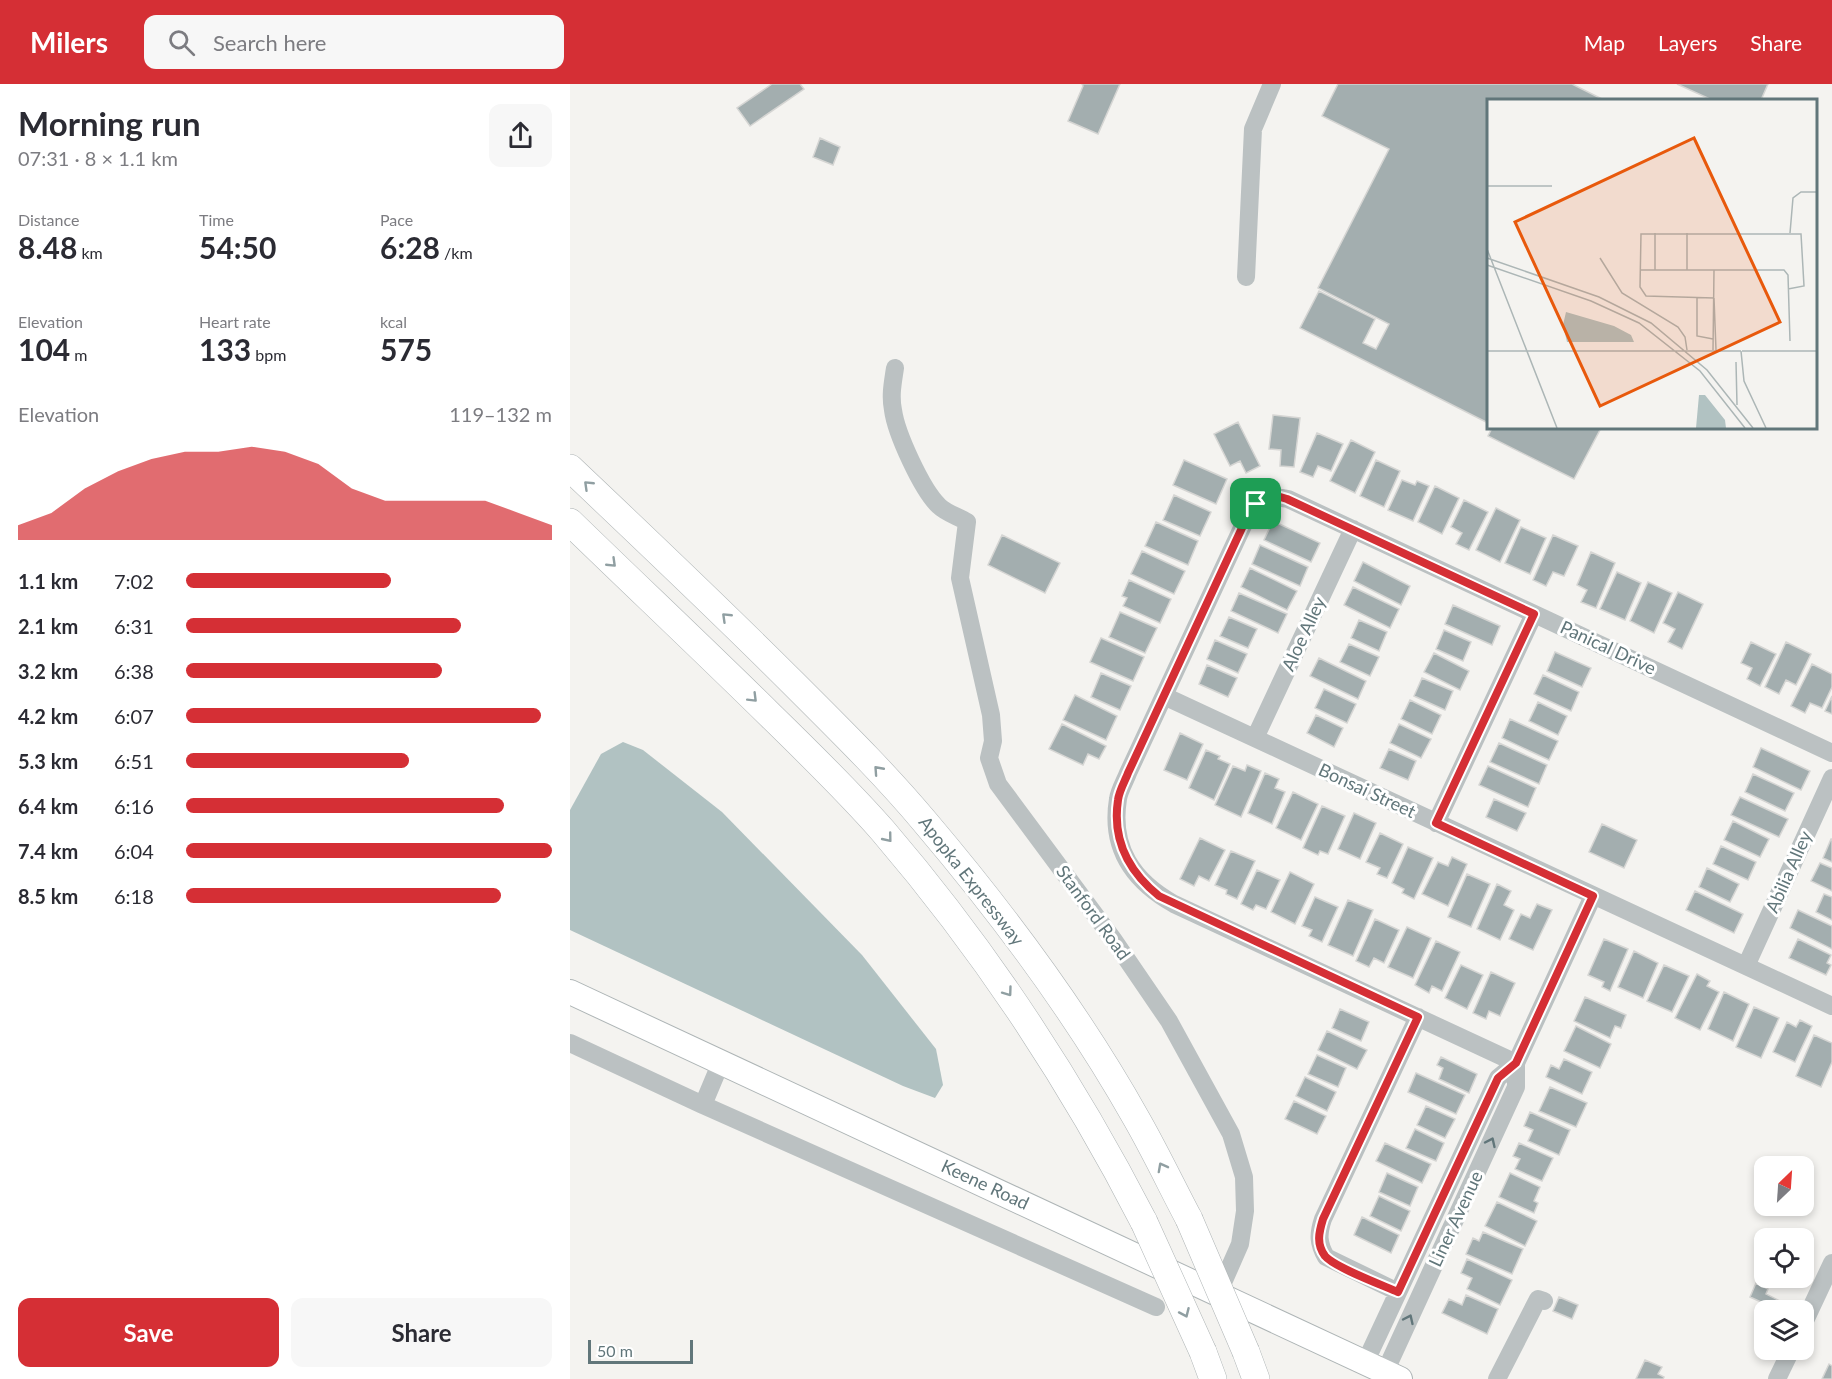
<!DOCTYPE html>
<html lang="en">
<head>
<meta charset="utf-8">
<style>
	body { margin:0; font-family:Lato,sans-serif; background:#f7f7f7; color:#2b2b33; height:100vh; display:flex; flex-direction:column; font-size:22px; white-space:nowrap }
	* { box-sizing:border-box; margin:0 }
	p { font-size:20px; color:#7c7c81 }
	.icon { flex:none; width:33px; height:33px; fill:none; stroke:currentColor; stroke-width:2; stroke-linecap:round; stroke-linejoin:round }
	.map { position:relative; flex:1; overflow:hidden }
	.sheet { display:flex; flex-direction:column; background:#fff; width:570px }
	.sheet>* { flex:none }
	.needle { width:39px; rotate:25deg }
	.fabs { position:absolute; left:1184px; top:1072px; display:grid; gap:12px }
	.fabs a { display:grid; place-items:center; width:60px; height:60px; border-radius:12px; background:#fff; box-shadow:0 3px 9px #0003; font-size:30px }
	.scale { position:absolute; left:18px; bottom:15px; width:105px; box-sizing:border-box; padding-left:6px; border:3px solid #61767a; border-top:0; font-size:16px; line-height:21px; white-space:nowrap; color:#61767a; -webkit-text-stroke:4px #fff; paint-order:stroke }
	.pin { position:absolute; display:grid; place-items:center; width:51px; height:51px; color:#fff; margin:-26px; border-radius:12px; box-shadow:0 3px 9px #0006 }
	.round { display:grid; place-items:center; flex:none; width:63px; height:63px; border-radius:12px; background:#f7f7f7 }
	.overview { display:flex; align-items:center; justify-content:space-between; height:102px; padding:0 18px }
	h1 { font-size:33px; font-weight:700; line-height:45px }
	.figures { display:grid; grid-template-columns:repeat(3,1fr); gap:9px; height:102px; padding:6px 18px }
	.figures div { display:grid; align-content:center }
	.figures b { font-size:30px; font-weight:700 }
	.figures small { font-size:16px; font-weight:400 }
	.figures p { font-size:16px }
	.chart { height:168px; padding:12px 18px }
	.chart p { display:flex; justify-content:space-between }
	.chart svg { width:100%; height:108px; margin-top:6px; fill:#d52f35; opacity:.7 }
	.cta { display:flex; gap:12px; margin-top:auto; padding:12px 18px }
	.cta a { flex:1; height:69px; border-radius:12px; background:#d52f35; color:#fff; font-size:24px; font-weight:700; line-height:69px; text-align:center }
	.cta a+a { background:#f7f7f7; color:#2b2b33 }
	ul { padding:0 18px; list-style:none; font-size:20px }
	li { display:grid; grid-template-columns:96px 72px 1fr; align-items:center; height:45px }
	li i { height:15px; border-radius:8px; background:#d52f35 }
	header { display:flex; align-items:center; gap:36px; box-sizing:border-box; height:84px; padding:0 30px; background:#d52f35; color:#fff }
	header strong { font-size:28px }
	nav { display:flex; gap:33px; margin-inline-start:auto; font-size:21px }
	.search { width:420px; height:54px; background:#f7f7f7; display:flex; align-items:center; gap:15px; box-sizing:border-box; padding:0 21px; border-radius:12px; color:#7c7c81; font-size:22px }
	main { display:flex; flex:1; min-height:0 }
	.map>svg:first-child { display:block }
</style>
</head>
<body>
<header>
<strong>Milers</strong>
<div class="search"><svg class="icon" aria-label="search" viewBox="0 0 24 24"><circle cx="10" cy="10" r="6"/><path d="M15 15l6 6"/></svg>Search here</div>
<nav><a>Map</a><a>Layers</a><a>Share</a></nav>
</header>
<main>
<section class="sheet">
<div class="overview"><div><h1>Morning run</h1><p>07:31 · 8 × 1.1 km</p></div><a class="round"><svg class="icon" aria-label="share" viewBox="0 0 24 24"><path d="M12 15V3M7 8l5-5 5 5M5 13v7h14v-7"/></svg></a></div>
<div class="figures">
<div><p>Distance</p><b>8.48<small> km</small></b></div>
<div><p>Time</p><b>54:50</b></div>
<div><p>Pace</p><b>6:28<small> /km</small></b></div>
</div>
<div class="figures">
<div><p>Elevation</p><b>104<small> m</small></b></div>
<div><p>Heart rate</p><b>133<small> bpm</small></b></div>
<div><p>kcal</p><b>575</b></div>
</div>
<div class="chart"><p><span>Elevation</span>119–132 m</p>
<svg viewBox="0 0 160 44" preserveAspectRatio="none"><path d="M0 44V38L10 33L20 23L30 16L40 11L50 8L60 8L70 6L80 8L90 13L100 23L110 28L120 28L130 28L140 28L150 33L160 38V44z"/></svg>
</div>
<ul>
<li><b>1.1 km</b>7:02<i style="width:56%"></i></li>
<li><b>2.1 km</b>6:31<i style="width:75%"></i></li>
<li><b>3.2 km</b>6:38<i style="width:70%"></i></li>
<li><b>4.2 km</b>6:07<i style="width:97%"></i></li>
<li><b>5.3 km</b>6:51<i style="width:61%"></i></li>
<li><b>6.4 km</b>6:16<i style="width:87%"></i></li>
<li><b>7.4 km</b>6:04<i style="width:100%"></i></li>
<li><b>8.5 km</b>6:18<i style="width:86%"></i></li>
</ul>
<div class="cta"><a>Save</a><a>Share</a></div>
</section>
<div class="map">
<svg width="1262" height="1295" viewBox="0 0 1262 1295">
	<rect width="100%" height="100%" fill="#f4f3f0"/>
	<path fill="#b1c2c2" d="M 53,658 L 73,666 L 152,728 L 292,871 L 366,965 L 373,1001 L 365,1014 L 333,1002 L 0,846 L 0,726 L 31,670 Z"/>
	<path fill="#a3aeaf" stroke="#d5d5d3" stroke-width="1.5" d="M 202,0 L 230,0 L 234,5 L 180,42 L 167,24 Z
		M 512,0 L 550,0 L 528,50 L 498,37 L 513,2 Z
		M 768,0 L 1002,0 L 1034,16 L 918,16 L 918,339 L 730,244 L 749,207 L 805,235 L 793,259 L 806,265 L 819,240 L 748,204 L 819,65 L 752,32 Z
		M 1107,0 L 1198,0 L 1191,16 L 1142,16 Z
		M 250,54 L 270,63 L 263,81 L 243,73 Z
		M 703,331 L 730,334 L 724,383 L 710,382 L 711,366 L 699,365 Z
		M 668,338 L 690,382 L 676,389 L 670,377 L 660,382 L 644,350 Z
		M 922,344 L 1031,344 L 1004,395 L 918,352 Z
		M 747,349 L 773,360 L 761,387 L 748,382 L 743,393 L 730,388 Z
		M 781,356 L 805,368 L 785,409 L 760,397 Z
		M 614,376 L 657,395 L 646,420 L 603,401 Z
		M 806,376 L 830,387 L 814,423 L 790,412 Z
		M 832,396 L 845,401 L 847,397 L 859,402 L 843,437 L 818,426 Z
		M 865,402 L 889,414 L 872,450 L 848,438 Z
		M 604,411 L 641,428 L 630,452 L 593,436 Z
		M 894,416 L 918,428 L 899,466 L 886,460 L 892,449 L 881,443 Z
		M 926,424 L 950,436 L 930,478 L 906,466 Z
		M 703,437 L 750,459 L 741,478 L 694,456 Z
		M 586,438 L 628,457 L 618,481 L 575,462 Z
		M 951,443 L 976,454 L 960,490 L 935,479 Z
		M 432,451 L 490,479 L 475,509 L 418,481 Z
		M 983,451 L 1008,462 L 994,492 L 983,488 L 976,502 L 963,496 Z
		M 690,461 L 738,483 L 730,502 L 682,480 Z
		M 572,467 L 615,487 L 604,510 L 561,490 Z
		M 1021,468 L 1045,479 L 1026,524 L 1011,518 L 1017,506 L 1007,501 Z
		M 793,478 L 840,502 L 831,521 L 784,497 Z
		M 680,484 L 727,507 L 717,526 L 671,503 Z
		M 1047,488 L 1071,499 L 1055,536 L 1030,525 Z
		M 559,496 L 601,515 L 590,539 L 553,522 L 557,514 L 552,512 Z
		M 1078,498 L 1102,509 L 1084,549 L 1060,537 Z
		M 783,503 L 829,525 L 820,544 L 774,521 Z
		M 1108,508 L 1133,520 L 1112,565 L 1098,558 L 1105,545 L 1093,539 Z
		M 669,509 L 717,530 L 708,549 L 661,527 Z
		M 883,521 L 930,542 L 922,561 L 875,540 Z
		M 550,528 L 587,544 L 575,569 L 539,553 Z
		M 659,533 L 687,545 L 678,564 L 650,552 Z
		M 789,536 L 817,548 L 809,567 L 781,554 Z
		M 874,546 L 901,558 L 893,577 L 866,565 Z
		M 531,554 L 574,573 L 563,597 L 520,578 Z
		M 645,556 L 677,570 L 668,589 L 637,575 Z
		M 1181,558 L 1206,570 L 1190,602 L 1177,595 L 1182,584 L 1171,579 Z
		M 1216,558 L 1241,570 L 1226,601 L 1216,596 L 1209,610 L 1195,603 Z
		M 779,560 L 809,573 L 800,592 L 770,578 Z
		M 985,568 L 1021,584 L 1012,603 L 977,587 Z
		M 864,569 L 899,587 L 890,606 L 854,588 Z
		M 749,574 L 796,597 L 788,615 L 740,592 Z
		M 1242,580 L 1262,590 L 1262,603 L 1252,624 L 1240,619 L 1235,629 L 1221,622 Z
		M 637,581 L 667,594 L 658,613 L 629,600 Z
		M 531,589 L 561,602 L 550,626 L 521,613 Z
		M 973,591 L 1009,608 L 1001,627 L 964,610 Z
		M 852,594 L 883,607 L 875,626 L 844,612 Z
		M 754,605 L 786,620 L 777,639 L 745,624 Z
		M 505,611 L 547,632 L 536,656 L 493,636 Z
		M 1262,612 L 1262,630 L 1255,627 Z
		M 840,616 L 871,631 L 862,650 L 831,635 Z
		M 968,618 L 997,632 L 988,651 L 959,637 Z
		M 746,631 L 773,644 L 764,663 L 737,649 Z
		M 940,635 L 988,657 L 979,676 L 932,654 Z
		M 492,640 L 536,662 L 529,675 L 518,670 L 513,681 L 479,665 Z
		M 829,640 L 861,655 L 851,674 L 820,659 Z
		M 610,649 L 633,660 L 617,696 L 594,686 Z
		M 929,659 L 977,681 L 969,700 L 920,678 Z
		M 1191,664 L 1240,687 L 1231,706 L 1183,683 Z
		M 819,665 L 846,677 L 838,696 L 810,684 Z
		M 636,666 L 650,672 L 648,675 L 660,680 L 644,716 L 619,704 Z
		M 677,681 L 691,687 L 671,733 L 645,721 L 663,682 L 675,687 Z
		M 918,682 L 966,704 L 958,723 L 909,701 Z
		M 695,689 L 709,695 L 705,704 L 715,708 L 702,740 L 678,729 Z
		M 1183,690 L 1224,709 L 1215,727 L 1175,708 Z
		M 723,708 L 748,720 L 731,756 L 706,744 Z
		M 1170,713 L 1218,735 L 1209,753 L 1161,731 Z
		M 924,715 L 956,729 L 947,747 L 916,733 Z
		M 752,722 L 775,732 L 758,770 L 750,767 L 748,771 L 733,764 Z
		M 784,729 L 806,739 L 790,775 L 768,765 Z
		M 1163,737 L 1199,755 L 1190,773 L 1154,756 Z
		M 1032,740 L 1067,756 L 1054,784 L 1019,768 Z
		M 810,749 L 833,760 L 817,794 L 807,790 L 810,784 L 796,778 Z
		M 630,754 L 655,766 L 639,797 L 629,792 L 624,802 L 610,795 Z
		M 1261,755 L 1262,755 L 1262,778 L 1253,774 Z
		M 1151,762 L 1186,778 L 1178,796 L 1143,780 Z
		M 838,763 L 863,774 L 844,815 L 832,809 L 834,805 L 822,799 Z
		M 661,767 L 685,777 L 667,815 L 656,810 L 657,806 L 645,801 Z
		M 882,773 L 897,780 L 878,822 L 852,810 L 868,778 L 878,782 Z
		M 1250,779 L 1262,784 L 1262,807 L 1241,797 Z
		M 1137,784 L 1169,800 L 1160,818 L 1129,803 Z
		M 687,786 L 710,796 L 696,825 L 686,821 L 683,826 L 671,820 Z
		M 720,788 L 744,800 L 725,840 L 701,828 Z
		M 897,790 L 920,800 L 901,843 L 878,833 Z
		M 927,800 L 941,807 L 934,821 L 944,826 L 930,856 L 907,845 Z
		M 1125,807 L 1173,830 L 1164,849 L 1116,826 Z
		M 1254,810 L 1262,813 L 1262,836 L 1246,828 Z
		M 745,813 L 768,823 L 752,858 L 739,852 L 742,846 L 732,842 Z
		M 778,816 L 803,826 L 783,872 L 758,861 Z
		M 967,820 L 982,826 L 963,866 L 939,855 L 951,830 L 960,834 Z
		M 1228,826 L 1262,842 L 1262,865 L 1220,844 Z
		M 805,835 L 829,846 L 814,879 L 804,874 L 799,883 L 786,877 Z
		M 837,843 L 861,854 L 843,894 L 818,883 Z
		M 1034,855 L 1058,865 L 1040,907 L 1032,903 L 1034,898 L 1018,891 Z
		M 1228,855 L 1261,871 L 1257,879 L 1261,881 L 1256,891 L 1219,874 Z
		M 866,857 L 890,868 L 872,907 L 862,902 L 859,909 L 845,901 Z
		M 1064,867 L 1088,879 L 1073,914 L 1048,903 Z
		M 891,881 L 913,891 L 897,925 L 875,914 Z
		M 1094,881 L 1119,892 L 1102,928 L 1077,917 Z
		M 921,888 L 945,899 L 930,932 L 919,927 L 916,935 L 903,929 Z
		M 1127,890 L 1140,897 L 1137,902 L 1149,908 L 1130,946 L 1105,934 Z
		M 1154,908 L 1179,920 L 1163,957 L 1138,945 Z
		M 1015,913 L 1056,931 L 1051,944 L 1045,942 L 1040,954 L 1004,937 Z
		M 1184,923 L 1209,934 L 1191,974 L 1166,963 Z
		M 770,925 L 799,938 L 791,957 L 762,944 Z
		M 1230,936 L 1242,942 L 1225,978 L 1203,968 L 1217,938 L 1226,943 Z
		M 1006,942 L 1041,960 L 1030,984 L 994,967 Z
		M 757,947 L 797,966 L 787,985 L 748,966 Z
		M 1244,951 L 1262,959 L 1262,978 L 1251,1003 L 1226,992 Z
		M 747,971 L 776,984 L 768,1003 L 738,990 Z
		M 871,973 L 907,990 L 899,1009 L 869,995 L 873,984 L 867,981 Z
		M 994,975 L 1022,988 L 1012,1010 L 976,993 L 981,981 L 989,985 Z
		M 846,989 L 895,1011 L 886,1030 L 838,1008 Z
		M 735,993 L 766,1008 L 757,1027 L 726,1012 Z
		M 980,1003 L 1017,1019 L 1006,1043 L 969,1027 Z
		M 724,1017 L 756,1032 L 747,1050 L 715,1035 Z
		M 856,1022 L 885,1035 L 875,1054 L 847,1041 Z
		M 960,1028 L 1000,1046 L 989,1071 L 958,1057 L 963,1046 L 954,1042 Z
		M 845,1045 L 874,1059 L 866,1077 L 836,1064 Z
		M 815,1059 L 861,1080 L 852,1099 L 806,1077 Z
		M 949,1059 L 983,1074 L 972,1097 L 945,1085 L 950,1075 L 943,1072 Z
		M 817,1089 L 848,1103 L 840,1122 L 809,1108 Z
		M 940,1089 L 970,1103 L 964,1117 L 968,1119 L 964,1129 L 929,1113 Z
		M 809,1112 L 840,1127 L 831,1147 L 800,1132 Z
		M 927,1118 L 967,1137 L 955,1162 L 915,1142 Z
		M 792,1133 L 829,1151 L 821,1169 L 784,1151 Z
		M 913,1148 L 953,1165 L 942,1190 L 896,1170 L 903,1154 L 909,1157 Z
		M 897,1175 L 942,1196 L 930,1221 L 897,1205 L 902,1194 L 891,1189 Z
		M 1186,1199 L 1198,1205 L 1196,1210 L 1214,1219 L 1211,1227 L 1180,1213 Z
		M 896,1211 L 928,1225 L 917,1250 L 872,1229 L 879,1215 L 892,1221 Z
		M 989,1213 L 1008,1221 L 1002,1235 L 983,1227 Z
		M 1075,1276 L 1092,1283 L 1088,1290 L 1094,1293 L 1093,1295 L 1066,1295 Z
		M 1259,1280 L 1262,1282 L 1262,1295 L 1252,1295 Z"/>
	<g fill="none" stroke-linecap="round" stroke-linejoin="round">
		<defs>
			<path id="major" d="M 0,908 L 830,1295"/>
			<path id="highway" d="M 0,384 C 75,455 150,526 223,599 C 268,644 314,689 355,738 C 433,830 507,929 566,1034 C 585,1067 601,1101 619,1135
				M 0,438 C 67,503 135,567 201,632 C 239,669 278,707 313,747 C 415,866 502,998 574,1138
				M 633,1268 L 643,1295
				M 676,1268 L 686,1295"/>
		</defs>
		<use href="#major" stroke="#aeb5b6" stroke-width="26"/>
		<use href="#highway" stroke="#aeb4b5" stroke-width="28"/>
		<path stroke="#bbc1c2" stroke-width="18" d="M 676,193 L 683,45 L 702,0
			M 325,284 C 323,298 320,311 323,326 C 326,349 352,406 369,422 C 376,429 389,433 397,438 L 390,494 L 421,631 L 423,657 L 419,674 L 428,700 L 543,855 L 599,937 L 661,1050 L 674,1093 L 675,1127 L 670,1160 L 648,1210
			M 594,612 L 1262,922
			M 685,654 L 783,445
			M 866,739 L 964,530
			M 1176,882 L 1262,694
			M 0,959 L 133,1021
			M 151,978 L 133,1021 L 586,1223
			M 946,979 L 604,820 C 563,797 540,764 548,715 C 549,707 555,697 558,689 L 678,431 C 689,416 699,411 718,415 L 1262,669
			M 828,1208 L 756,1173 C 748,1159 748,1150 753,1135 L 848,933
			M 1233,1241 L 1262,1179
			M 795,1279 L 928,994 L 946,979 L 1023,812
			M 815,1288 L 946,1003 L 946,979
			M 927,1295 L 968,1215 L 974,1217
			M 1207,1295 L 1221,1266"/>
		<use href="#major" stroke="#fff" stroke-width="24"/>
		<use href="#highway" stroke="#fff" stroke-width="27"/>
		<defs>
			<path id="highway-bridge" d="M 619,1135 L 676,1268
				M 574,1138 L 633,1268"/>
		</defs>
		<use href="#highway-bridge" stroke="#aeb4b5" stroke-width="28" stroke-linecap="butt"/>
		<use href="#highway-bridge" stroke="#fff" stroke-width="27"/>
	</g>
	<defs><path id="oneway-chevron" d="M-2-3.5L2.5 0L-2 3.5" fill="none" stroke-width="1.6" stroke-linecap="round" stroke-linejoin="round" transform="scale(1.5)"/></defs>
	<g stroke="#909fa2">
		<use href="#oneway-chevron" transform="translate(18 401) rotate(-136)"/>
		<use href="#oneway-chevron" transform="translate(42 479) rotate(44)"/>
		<use href="#oneway-chevron" transform="translate(156 533) rotate(-136)"/>
		<use href="#oneway-chevron" transform="translate(183 614) rotate(45)"/>
		<use href="#oneway-chevron" transform="translate(308 686) rotate(-132)"/>
		<use href="#oneway-chevron" transform="translate(318 754) rotate(51)"/>
		<use href="#oneway-chevron" transform="translate(438 908) rotate(54)"/>
		<use href="#oneway-chevron" transform="translate(592 1083) rotate(-118)"/>
		<use href="#oneway-chevron" transform="translate(615 1229) rotate(66)"/>
	</g>
	<g stroke="#61767a">
		<use href="#oneway-chevron" transform="translate(921 1058) rotate(-65)"/>
		<use href="#oneway-chevron" transform="translate(839 1235) rotate(-65)"/>
	</g>
	<g fill="none" stroke-linecap="round" stroke-linejoin="round">
		<defs>
			<path id="route" d="M 707,412 L 717,415 L 964,530 L 866,739 L 1023,812 L 946,979 L 928,994 L 828,1208 C 812,1201 764,1183 755,1172 C 746,1160 749,1148 753,1135 L 848,933 L 589,812 C 558,787 542,756 548,716 C 549,707 555,697 558,689 L 678,431 C 686,420 693,414 707,412 Z"/>
		</defs>
		<use href="#route" stroke="#fff" stroke-width="12"/>
		<use href="#route" stroke="#d52f35" stroke-width="8"/>
	</g>
	<g text-anchor="middle" stroke-width="6" stroke-linejoin="round" paint-order="stroke">
		<g font-size="18" fill="#61767a" stroke="#fff">
			<text transform="translate(734 550) rotate(-65)" y="6">Aloe Alley</text>
			<text transform="translate(1038 564) rotate(25)" y="6">Panical Drive</text>
			<text transform="translate(797 707) rotate(25)" y="6">Bonsai Street</text>
			<text transform="translate(1219 788) rotate(-66)" y="6">Abilia Alley</text>
			<text transform="translate(401 797) rotate(52)" y="6">Apopka Expressway</text>
			<text transform="translate(523 829) rotate(54)" y="6">Stanford Road</text>
			<text transform="translate(415 1101) rotate(25)" y="6">Keene Road</text>
			<text transform="translate(886 1135) rotate(-65)" y="6">Liner Avenue</text>
		</g>
	</g>
	<g transform="translate(917 15)">
		<rect width="330" height="330" fill="#f4f3f0"/>
		<path d="M 79,213 L 127,227 L 144,236 L 147,243 L 80,243 L 76,226 ZM 212,296 L 218,296 L 238,321 L 239,329 L 209,329 Z" fill="#b1c2c2"/>
		<path fill="none" stroke="#acb6b6" stroke-width="1.5" d="M 0,87 L 65,87M 303,134 L 306,99 L 314,93 L 330,93M 0,150 L 70,329M 0,159 L 112,198 L 164,224 L 220,271 L 266,329M 113,159 L 135,194 L 191,228 L 198,238 L 200,251M 0,166 L 104,202 L 152,224 L 213,272 L 258,329M 153,171 L 297,171 L 301,176 L 303,242M 168,171 L 168,134M 200,171 L 200,134M 210,199 L 210,237 L 226,240M 227,199 L 159,197 L 153,188 L 154,135 L 314,135 L 317,187 L 301,190M 227,199 L 229,251M 226,251 L 227,171M 0,252 L 38,252M 38,252 L 254,252M 254,252 L 257,282 L 279,329M 255,252 L 330,252M 249,263 L 250,306"/>
		<path fill="#e8590c" fill-opacity="0.15" stroke="#e8590c" stroke-width="3" d="M 207,39 L 293,223 L 113,307 L 28,123 Z"/>
		<rect width="330" height="330" fill="none" stroke="#61767a" stroke-width="3"/>
	</g>
</svg>
<div class="fabs">
<a><svg class="needle" viewBox="-14 -14 28 28"><path d="M0-13l5 13h-10z" fill="#e53935"/><path d="M0 13l5-13h-10z" fill="#7c7c81"/></svg></a>
<a><svg class="icon" aria-label="locate" viewBox="0 0 24 24"><circle cx="12" cy="12" r="6"/><path d="M12 2v4M12 18v4M2 12h4M18 12h4"/></svg></a>
<a><svg class="icon" aria-label="layers" viewBox="0 0 24 24"><path d="M12 4l9 5-9 5-9-5zM3 14l9 5 9-5"/></svg></a>
</div>
<div class="scale">50 m</div>
<div class="pin" style="left:686px;top:420px;background:#1e9e55"><svg class="icon" aria-label="arrive" viewBox="0 0 24 24"><path d="M6 21V4h12l-3 4 3 4H6"/></svg></div>
</div>
</main>
</body>
</html>
